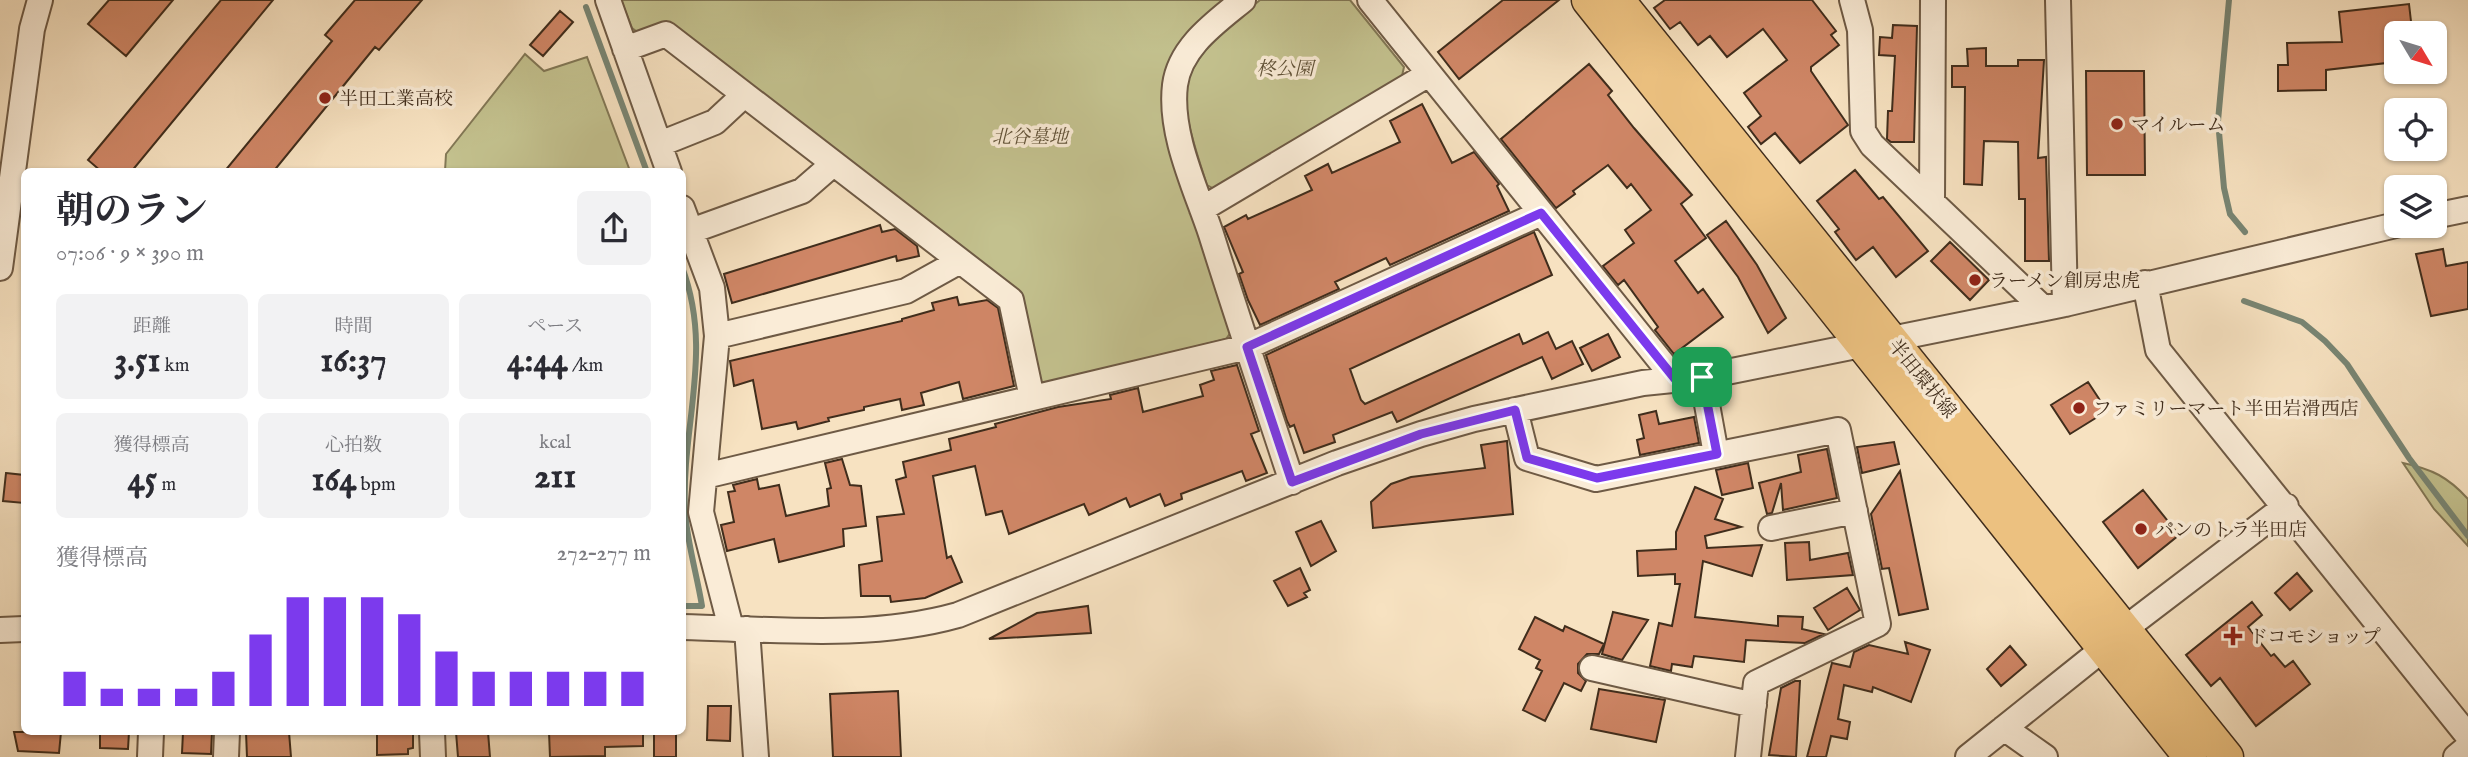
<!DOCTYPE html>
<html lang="ja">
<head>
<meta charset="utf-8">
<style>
	body { margin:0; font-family:"IM FELL English","Noto Serif JP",serif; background:#f2f2f3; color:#2b2b33; height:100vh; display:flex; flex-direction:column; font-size:26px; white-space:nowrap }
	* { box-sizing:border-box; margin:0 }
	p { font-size:23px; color:#7c7c81 }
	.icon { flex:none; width:38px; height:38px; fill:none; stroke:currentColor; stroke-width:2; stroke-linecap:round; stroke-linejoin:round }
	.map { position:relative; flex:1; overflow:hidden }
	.panel { position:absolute; left:21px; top:168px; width:665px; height:567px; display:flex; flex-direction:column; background:#fff; border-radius:10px; box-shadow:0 2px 5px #0004 }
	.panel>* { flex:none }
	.needle { width:46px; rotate:128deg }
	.buttons { position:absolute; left:2384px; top:21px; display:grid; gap:14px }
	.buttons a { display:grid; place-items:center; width:63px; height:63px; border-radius:10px; background:#fff; box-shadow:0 2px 5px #0004; font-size:35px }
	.pin { position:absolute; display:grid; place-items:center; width:60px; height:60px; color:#fff; margin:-30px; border-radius:14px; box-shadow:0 4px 10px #0006 }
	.round { display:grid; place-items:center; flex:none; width:74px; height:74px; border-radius:10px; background:#f2f2f3 }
	.head { display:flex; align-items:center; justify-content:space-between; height:119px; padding:0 35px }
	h1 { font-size:38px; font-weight:700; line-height:52px }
	.figures { display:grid; grid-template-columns:repeat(3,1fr); gap:10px; height:119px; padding:7px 35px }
	.figures div { display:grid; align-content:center; border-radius:10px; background:#f2f2f3; text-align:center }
	.figures b { font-size:35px; font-weight:700 }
	.figures small { font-size:19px; font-weight:400 }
	.figures p { font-size:19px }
	.chart { height:196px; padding:14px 35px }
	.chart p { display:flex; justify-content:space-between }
	.chart svg { width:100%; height:126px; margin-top:7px; stroke:#7c3aed; stroke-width:6 }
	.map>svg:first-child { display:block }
</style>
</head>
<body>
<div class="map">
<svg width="2468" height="757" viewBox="0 0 2468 757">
	<rect width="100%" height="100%" fill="#f7e2c1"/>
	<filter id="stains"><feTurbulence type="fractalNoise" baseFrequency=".00286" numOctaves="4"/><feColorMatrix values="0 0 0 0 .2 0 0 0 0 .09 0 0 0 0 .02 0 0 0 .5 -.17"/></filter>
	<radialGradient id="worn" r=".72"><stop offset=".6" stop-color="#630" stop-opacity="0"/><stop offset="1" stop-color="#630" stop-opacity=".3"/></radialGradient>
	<path fill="#c3c18e" stroke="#827755" stroke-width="2" d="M 621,0 L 1227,0 L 1166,78 L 1162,100 L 1165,123 L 1231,332 L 1226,339 L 1044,385 L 1036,379 L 1018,296 L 666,25 L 640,34 L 632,28 Z
		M 1260,0 L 1350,0 L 1404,67 L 1402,76 L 1216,190 L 1207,185 C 1172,80 1175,71 1260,0 Z
		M 525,54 L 544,71 L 587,57 L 630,171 L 445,171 L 446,154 Z
		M 2403,463 C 2432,469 2448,477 2468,499 L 2468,546 L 2434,509 Z"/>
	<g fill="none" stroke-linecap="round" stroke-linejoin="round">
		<path stroke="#788573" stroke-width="6" d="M 2229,0 L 2218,121 L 2224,188 L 2230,214 L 2245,232
			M 586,7 L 647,172
			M 682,267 C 714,352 681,425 685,511 C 687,542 697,575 702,606 L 682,606
			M 2244,301 L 2302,322 L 2325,341 L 2347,364 L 2409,458 L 2468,536"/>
	</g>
	<path fill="#cf8666" stroke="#402d1c" stroke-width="2" d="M 109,0 L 173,0 L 126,56 L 88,24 Z
		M 221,0 L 273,0 L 131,172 L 102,172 L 88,160 Z
		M 355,0 L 422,0 L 379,50 L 375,47 L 273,172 L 224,172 L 332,41 L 325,35 Z
		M 1503,0 L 1559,0 L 1459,79 L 1438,52 Z
		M 1665,0 L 1812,0 L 1836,31 L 1831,35 L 1839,45 L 1811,67 L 1811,71 L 1848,125 L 1800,163 L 1775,133 L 1761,144 L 1748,127 L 1761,116 L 1744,93 L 1787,60 L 1763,29 L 1727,57 L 1710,36 L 1698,45 L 1680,22 L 1670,29 L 1654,8 Z
		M 2409,4 L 2412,30 L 2392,32 L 2395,62 L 2326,70 L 2326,90 L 2278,91 L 2278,65 L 2288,65 L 2287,43 L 2342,42 L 2339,12 Z
		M 560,11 L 573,22 L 543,56 L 530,45 Z
		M 1893,25 L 1917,26 L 1914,142 L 1891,142 L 1887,139 L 1888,111 L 1892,111 L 1895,56 L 1879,55 L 1880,37 L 1892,38 Z
		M 1986,48 L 1986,66 L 2018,66 L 2018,60 L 2044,60 L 2038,158 L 2046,157 L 2049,261 L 2025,261 L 2025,199 L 2019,199 L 2018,142 L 1984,141 L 1982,185 L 1964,184 L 1965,87 L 1952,87 L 1952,66 L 1968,66 L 1967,49 Z
		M 1589,64 L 1612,91 L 1608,95 L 1634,128 L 1692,195 L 1681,204 L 1706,238 L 1675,261 L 1698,293 L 1703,289 L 1723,317 L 1674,354 L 1655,330 L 1658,327 L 1624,280 L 1618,285 L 1603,266 L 1634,243 L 1625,230 L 1651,210 L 1631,184 L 1627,188 L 1608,165 L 1573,191 L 1575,194 L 1556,208 L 1501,139 Z
		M 2086,71 L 2144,71 L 2145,175 L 2087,175 Z
		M 1422,104 L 1452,163 L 1474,152 L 1499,184 L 1497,186 L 1509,211 L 1390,265 L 1386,258 L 1335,282 L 1339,289 L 1260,325 L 1248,300 L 1239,274 L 1243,272 L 1224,227 L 1246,215 L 1248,219 L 1312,190 L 1305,176 L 1328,164 L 1332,173 L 1400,142 L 1390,121 Z
		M 1855,170 L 1879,199 L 1883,197 L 1928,251 L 1896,277 L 1873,247 L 1856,260 L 1835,232 L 1839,229 L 1817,201 Z
		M 1726,221 L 1757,265 L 1786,318 L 1768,333 L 1738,277 L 1707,235 Z
		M 880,225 L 882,232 L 895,229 L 917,246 L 919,256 L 897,261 L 896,256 L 732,303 L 724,274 Z
		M 1534,232 L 1552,275 L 1350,369 L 1361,400 L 1365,404 L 1519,334 L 1523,344 L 1548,332 L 1556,349 L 1572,341 L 1583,364 L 1552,379 L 1542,357 L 1397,422 L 1392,412 L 1333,435 L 1335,442 L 1304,453 L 1294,425 L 1290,427 L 1287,421 L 1266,355 Z
		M 1950,242 L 1989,280 L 1970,300 L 1931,261 Z
		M 2443,249 L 2446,266 L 2468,262 L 2468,309 L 2431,316 L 2416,254 Z
		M 957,297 L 959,305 L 987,300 L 998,308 L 1014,386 L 963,399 L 959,382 L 921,393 L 924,405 L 902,410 L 900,399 L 864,407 L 864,410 L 828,418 L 829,421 L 798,429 L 796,422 L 762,429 L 753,380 L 734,386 L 730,361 L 902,321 L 902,319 L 934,310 L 932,303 Z
		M 1608,334 L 1620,357 L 1592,371 L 1580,348 Z
		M 1237,365 L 1259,431 L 1251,434 L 1267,473 L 1246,481 L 1242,471 L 1181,494 L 1182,499 L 1165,506 L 1160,494 L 1130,507 L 1126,498 L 1089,515 L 1084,504 L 1009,534 L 1002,511 L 986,515 L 975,466 L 933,476 L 947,558 L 951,556 L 962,582 L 925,598 L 891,602 L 890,596 L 861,596 L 859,565 L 882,561 L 877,517 L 904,514 L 896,480 L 906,477 L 903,462 L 951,450 L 949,439 L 996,427 L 995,424 L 1058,407 L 1111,399 L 1110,395 L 1138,388 L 1143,412 L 1203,396 L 1200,385 L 1214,380 L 1211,371 Z
		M 2088,382 L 2107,411 L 2070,434 L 2051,405 Z
		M 1656,411 L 1659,424 L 1694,417 L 1699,443 L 1640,455 L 1637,440 L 1644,438 L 1639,415 Z
		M 1507,441 L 1513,514 L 1373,528 L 1371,502 L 1391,484 L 1411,477 L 1485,468 L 1481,445 Z
		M 1894,442 L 1899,464 L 1862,473 L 1857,447 Z
		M 1827,449 L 1837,498 L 1783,510 L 1781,483 L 1772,513 L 1767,514 L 1759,483 L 1801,472 L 1798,455 Z
		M 842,459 L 850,485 L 861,486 L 866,526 L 843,529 L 844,546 L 779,562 L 774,539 L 727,551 L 721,525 L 734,522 L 728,492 L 735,491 L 733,485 L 757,479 L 759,489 L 779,485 L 786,516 L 829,506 L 827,489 L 831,488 L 825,463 Z
		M 1748,463 L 1753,488 L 1722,495 L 1716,470 Z
		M 1900,471 L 1928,609 L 1899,615 L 1889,568 L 1882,569 L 1871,514 Z
		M 6,473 L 24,475 L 24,503 L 3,501 Z
		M 1695,487 L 1723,499 L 1715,519 L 1741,527 L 1705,536 L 1707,548 L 1762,545 L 1752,576 L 1703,561 L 1695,617 L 1778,626 L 1778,616 L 1803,617 L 1802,629 L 1824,634 L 1805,643 L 1746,640 L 1744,662 L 1694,656 L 1692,667 L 1672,664 L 1671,671 L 1650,666 L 1659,623 L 1672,626 L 1680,584 L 1675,584 L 1675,574 L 1638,576 L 1637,551 L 1676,549 L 1676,532 Z
		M 2143,490 L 2179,535 L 2138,568 L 2103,522 Z
		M 1321,521 L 1336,551 L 1311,566 L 1296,532 Z
		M 1809,542 L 1810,560 L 1848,553 L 1853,575 L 1787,580 L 1785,543 Z
		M 1300,568 L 1310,590 L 1304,593 L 1307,597 L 1288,606 L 1274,581 Z
		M 2297,573 L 2312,591 L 2290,610 L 2275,593 Z
		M 1847,588 L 1860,610 L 1828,630 L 1814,608 Z
		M 2252,602 L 2262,615 L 2248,627 L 2271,656 L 2274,654 L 2285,667 L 2293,661 L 2310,684 L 2256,726 L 2220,678 L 2211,686 L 2186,655 Z
		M 1088,606 L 1091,633 L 989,639 L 1037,613 Z
		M 1613,612 L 1648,620 L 1622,660 L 1602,654 Z
		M 1535,617 L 1563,631 L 1565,626 L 1604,644 L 1599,654 L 1587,654 L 1578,664 L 1578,673 L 1586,681 L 1581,691 L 1564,683 L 1545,721 L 1523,710 L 1542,671 L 1536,668 L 1540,660 L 1519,649 Z
		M 1905,642 L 1930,650 L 1911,702 L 1873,687 L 1872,692 L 1844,685 L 1838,719 L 1850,722 L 1847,739 L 1831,736 L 1826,757 L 1807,757 L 1832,663 L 1850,667 L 1854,652 L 1869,645 L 1908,654 Z
		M 2010,646 L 2026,665 L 2001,686 L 1987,669 Z
		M 1795,681 L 1800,681 L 1796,757 L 1769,755 L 1781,688 Z
		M 1599,689 L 1665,700 L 1656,742 L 1591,729 Z
		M 898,691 L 901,757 L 833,757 L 830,694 Z
		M 708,706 L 731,706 L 730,741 L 707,740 Z
		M 14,732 L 61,732 L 59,753 L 18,751 Z
		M 100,732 L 129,732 L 128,749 L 100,748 Z
		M 183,732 L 212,732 L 211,754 L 182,753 Z
		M 246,732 L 289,732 L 291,757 L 247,757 Z
		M 377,732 L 413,732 L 413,748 L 408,749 L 408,754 L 377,755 Z
		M 456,732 L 488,732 L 490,757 L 458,757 Z
		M 549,732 L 643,732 L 643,746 L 605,747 L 605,756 L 550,757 Z
		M 654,732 L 676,732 L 676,757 L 654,757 Z"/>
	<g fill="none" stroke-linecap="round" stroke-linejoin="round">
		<defs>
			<path id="minor" d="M 608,0 L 669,172
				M 1243,0 C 1215,23 1180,47 1175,85 C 1169,134 1196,189 1211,234 C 1237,317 1265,400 1292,482
				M 1370,0 L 1675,379
				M 1852,0 L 1860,30 L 1863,131 L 1872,145 L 2043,308
				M 2058,0 L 2065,304
				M 625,49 L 666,34 L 1011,300 L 1032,398
				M 660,144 L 715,122 L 744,95
				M 1932,201 L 1933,0
				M 682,208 L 712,288 L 717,336 L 701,512 L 731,628
				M 1202,209 L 1429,74
				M 2434,216 L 2468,209
				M 691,231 L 802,191 L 833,164
				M 0,268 L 32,29 L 40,0
				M 2145,283 L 2158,350 L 2468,736
				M 717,336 L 906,291 L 960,261
				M 1702,377 L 1716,454
				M 1515,410 L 1527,458 L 1596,479 L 1838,430 L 1878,624 L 1756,683 L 1748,757
				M 705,476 L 1247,347 L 1541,213
				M 1771,528 L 1855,511
				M 682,627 C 773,629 869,640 958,615 L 1337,463 L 1421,434 L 1474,419 L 1643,383 L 1702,377 L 2065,304 L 2396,225
				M 2126,628 L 2286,506
				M 747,629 L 756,757
				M 0,630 L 24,629
				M 1592,668 L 1754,705
				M 2004,728 L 2045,757
				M 432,732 L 433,757
				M 150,757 L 151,732
				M 226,757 L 227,732
				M 1968,757 L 2103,649
				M 2456,757 L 2468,747"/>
			<path id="major" d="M 1588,0 L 2190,757
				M 1618,0 L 2227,757"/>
		</defs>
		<use href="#minor" stroke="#6e5a45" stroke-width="28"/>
		<use href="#major" stroke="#402d1c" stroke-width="35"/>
		<use href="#minor" stroke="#faecd7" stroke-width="24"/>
		<use href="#major" stroke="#ecc180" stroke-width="32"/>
	</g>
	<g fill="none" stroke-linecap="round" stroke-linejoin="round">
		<defs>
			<path id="route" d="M 1541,213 L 1675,379 L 1702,377 L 1717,454 L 1597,478 L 1527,458 L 1515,410 L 1421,434 L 1292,482 L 1247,347 Z"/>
		</defs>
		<use href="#route" stroke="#fff" stroke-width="14"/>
		<use href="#route" stroke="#7c3aed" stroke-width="9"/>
	</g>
	<g fill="#8f2418" stroke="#faecd7" stroke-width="2.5">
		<circle cx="325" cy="98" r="7"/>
		<circle cx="2117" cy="124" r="7"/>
		<circle cx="1975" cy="280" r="7"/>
		<circle cx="2079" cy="408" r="7"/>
		<circle cx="2141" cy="529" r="7"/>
		<path d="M2229.5 625.5h7v7h7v7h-7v7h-7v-7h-7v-7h7z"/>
	</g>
	<g text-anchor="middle" stroke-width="7" stroke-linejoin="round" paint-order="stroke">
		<g font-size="19" font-style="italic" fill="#615238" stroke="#faecd7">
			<text x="1285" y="75">柊公園</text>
			<text x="1030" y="143">北谷墓地</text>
		</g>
		<g font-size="19" fill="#402d1c" stroke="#faecd7" text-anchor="start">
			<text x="339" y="105">半田工業高校</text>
			<text x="2131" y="131">マイルーム</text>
			<text x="1989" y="287">ラーメン創房忠虎</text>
			<text x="2093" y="415">ファミリーマート半田岩滑西店</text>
			<text x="2155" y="536">パンのトラ半田店</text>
			<text x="2249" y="643">ドコモショップ</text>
		</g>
		<g font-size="19" fill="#402d1c" stroke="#faecd7">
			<text transform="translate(1923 378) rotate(51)" y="7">半田環状線</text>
		</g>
	</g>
	<rect width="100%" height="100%" filter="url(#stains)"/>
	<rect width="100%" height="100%" fill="url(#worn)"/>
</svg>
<div class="buttons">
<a><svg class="needle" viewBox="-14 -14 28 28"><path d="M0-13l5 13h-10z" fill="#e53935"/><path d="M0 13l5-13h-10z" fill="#7c7c81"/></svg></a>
<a><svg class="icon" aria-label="locate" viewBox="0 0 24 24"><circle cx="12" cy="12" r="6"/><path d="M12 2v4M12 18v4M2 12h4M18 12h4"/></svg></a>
<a><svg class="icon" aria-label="layers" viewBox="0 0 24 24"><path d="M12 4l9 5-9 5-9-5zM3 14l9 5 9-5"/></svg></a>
</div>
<div class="pin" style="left:1702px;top:377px;background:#1e9e55"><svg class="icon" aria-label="arrive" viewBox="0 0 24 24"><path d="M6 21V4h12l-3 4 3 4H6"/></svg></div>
<section class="panel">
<div class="head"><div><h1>朝のラン</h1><p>07:06 · 9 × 390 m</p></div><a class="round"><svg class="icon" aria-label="share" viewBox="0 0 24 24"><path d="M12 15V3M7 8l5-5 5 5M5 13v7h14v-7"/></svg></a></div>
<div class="figures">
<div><p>距離</p><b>3.51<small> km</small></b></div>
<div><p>時間</p><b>16:37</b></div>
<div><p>ペース</p><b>4:44<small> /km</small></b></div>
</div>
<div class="figures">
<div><p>獲得標高</p><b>45<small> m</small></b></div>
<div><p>心拍数</p><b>164<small> bpm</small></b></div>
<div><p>kcal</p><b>211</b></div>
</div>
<div class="chart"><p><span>獲得標高</span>272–277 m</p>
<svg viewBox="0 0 160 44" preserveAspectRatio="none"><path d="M5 44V32M15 44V38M25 44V38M35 44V38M45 44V32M55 44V19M65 44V6M75 44V6M85 44V6M95 44V12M105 44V25M115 44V32M125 44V32M135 44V32M145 44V32M155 44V32"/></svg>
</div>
</section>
</div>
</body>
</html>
